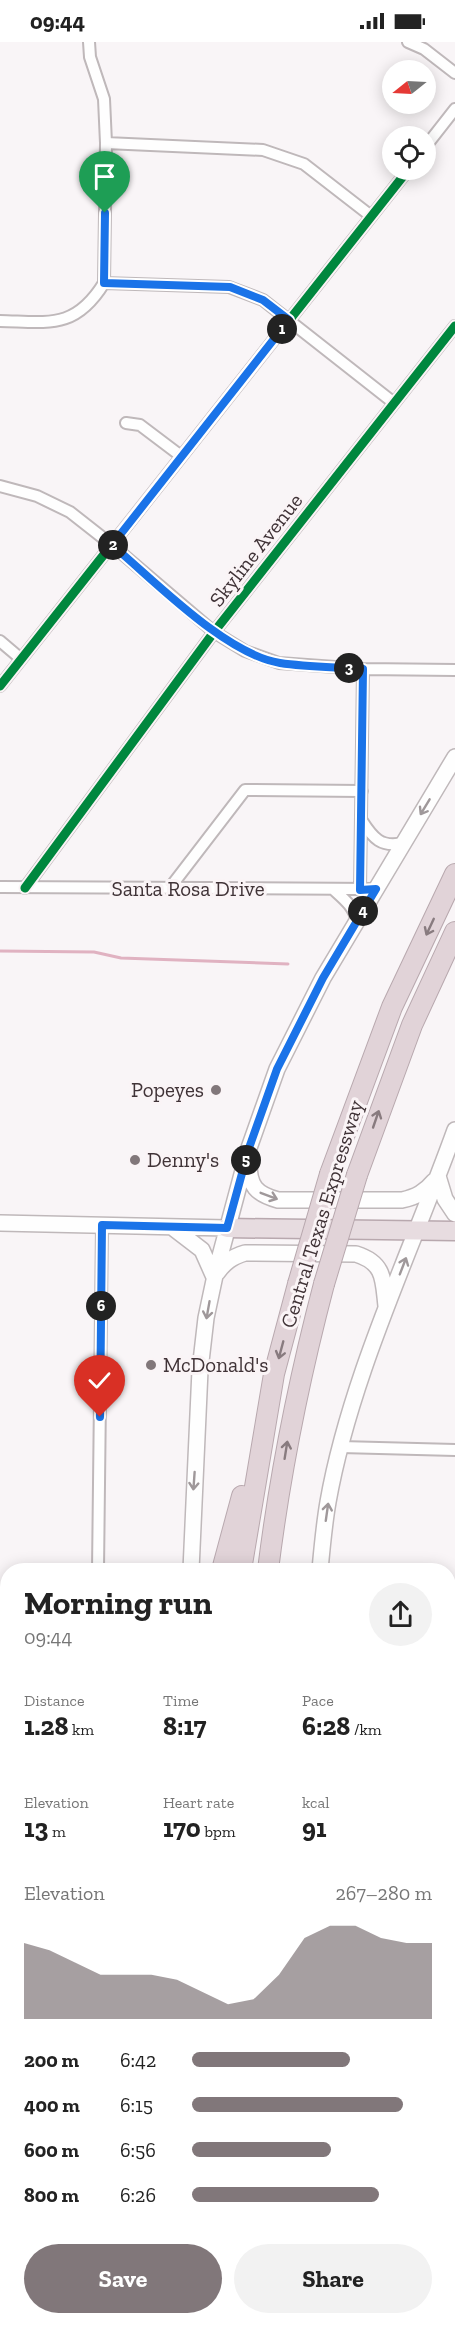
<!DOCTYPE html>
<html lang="en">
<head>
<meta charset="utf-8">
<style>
	body { margin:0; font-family:"Zilla Slab",serif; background:#f2f2f2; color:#222; height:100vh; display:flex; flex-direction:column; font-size:22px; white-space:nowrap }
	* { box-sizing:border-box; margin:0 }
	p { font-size:20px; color:#767676 }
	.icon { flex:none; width:33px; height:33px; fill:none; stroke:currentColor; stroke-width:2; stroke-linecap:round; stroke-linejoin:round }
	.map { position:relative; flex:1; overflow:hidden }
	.details { position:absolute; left:0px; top:1521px; width:456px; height:762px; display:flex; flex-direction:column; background:#fff; border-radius:24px 24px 0 0; box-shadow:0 3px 15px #0003 }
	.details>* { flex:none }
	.needle { width:39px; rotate:252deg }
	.buttons { position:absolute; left:382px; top:18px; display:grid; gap:12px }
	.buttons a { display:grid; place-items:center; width:54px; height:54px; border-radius:50%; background:#fff; box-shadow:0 3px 15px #0003; font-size:30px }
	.pin { position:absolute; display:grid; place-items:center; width:51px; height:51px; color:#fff; margin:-62px -26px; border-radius:50% 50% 50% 0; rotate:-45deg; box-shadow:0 0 6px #0007 }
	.pin .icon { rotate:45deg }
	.km { position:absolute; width:30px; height:30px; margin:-15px; border-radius:50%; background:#222; color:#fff; font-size:16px; line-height:30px; text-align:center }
	.round { display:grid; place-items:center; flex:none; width:63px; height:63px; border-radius:32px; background:#f2f2f2 }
	.summary { display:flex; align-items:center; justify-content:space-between; height:102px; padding:0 24px }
	h1 { font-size:33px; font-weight:700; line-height:45px }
	.stats { display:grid; grid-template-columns:repeat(3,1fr); gap:9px; height:102px; padding:6px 24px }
	.stats div { display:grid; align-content:center }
	.stats b { font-size:26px; font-weight:700 }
	.stats small { font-size:16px; font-weight:400 }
	.stats p { font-size:16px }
	.chart { height:168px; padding:12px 24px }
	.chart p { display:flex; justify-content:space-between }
	.chart svg { width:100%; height:108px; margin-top:6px; fill:#81777a; opacity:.7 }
	.cta { display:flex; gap:12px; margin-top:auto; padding:12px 24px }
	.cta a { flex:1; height:69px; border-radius:36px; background:#81777a; color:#fff; font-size:24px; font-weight:700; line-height:69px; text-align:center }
	.cta a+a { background:#f2f2f2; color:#222 }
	ul { padding:0 24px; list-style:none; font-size:20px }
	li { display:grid; grid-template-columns:96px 72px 1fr; align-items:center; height:45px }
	li i { height:15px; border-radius:8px; background:#81777a }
	.status { display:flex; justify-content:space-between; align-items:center; height:42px; padding:0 30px; background:#fff; direction:ltr }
	.status svg { height:16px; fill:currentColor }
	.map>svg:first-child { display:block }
</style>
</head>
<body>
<div class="status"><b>09:44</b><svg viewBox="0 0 49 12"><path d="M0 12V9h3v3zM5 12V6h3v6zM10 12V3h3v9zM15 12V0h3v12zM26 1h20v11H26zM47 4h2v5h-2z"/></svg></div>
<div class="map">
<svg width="455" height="2283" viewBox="0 0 455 2283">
	<rect width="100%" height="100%" fill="#f9f5f7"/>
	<path fill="#fcecf2" d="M 448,1836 L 455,1836 L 455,2084 L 448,2084 Z"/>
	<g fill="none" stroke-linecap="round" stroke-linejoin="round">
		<path stroke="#e0b2c1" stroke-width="3" d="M 0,909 L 94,910 L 121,916 L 288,922"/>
		<defs>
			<path id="minor" d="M 89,0 L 90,15 L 104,57 L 106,101 L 104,241
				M 408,0 L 424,7 L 455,31
				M 106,101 L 263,108 L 304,122 L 371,174
				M 426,104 L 455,67
				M 104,241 L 229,245 L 263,258 L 394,361
				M 0,279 C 48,280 75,288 104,241
				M 126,381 L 140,383 L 181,414
				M 0,444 L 37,454 L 70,470 L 112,503 L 214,590 L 245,609 L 279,621 L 363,627 L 455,628
				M 0,599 L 20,616
				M 0,644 L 408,128
				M 362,779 C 373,796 381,806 403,801
				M 0,845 L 376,847
				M 25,846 L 214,590 L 455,284
				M 169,847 L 245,748 L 362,749
				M 334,848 C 344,857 354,865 357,879
				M 360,848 L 363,627
				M 341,1405 L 455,1408
				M 98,1528 L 102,1183
				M 0,1673 L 8,1674
				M 448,1829 L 455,1829
				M 0,2070 L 6,2017
				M 448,2091 L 455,2091
				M 21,2283 L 27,2276
				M 378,2283 L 383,2276"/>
			<path id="tertiary" d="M 448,1606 L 455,1606
				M 0,2017 L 8,2017"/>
			<path id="secondary" d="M 249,1121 C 249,1144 256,1152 278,1158 L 402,1158 C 416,1155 425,1150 434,1139
				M 438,1134 L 445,1157 L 455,1172
				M 0,1181 L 227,1186
				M 172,1185 L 202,1208 L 214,1235
				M 217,1231 C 225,1220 232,1215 245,1211 L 356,1212 C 385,1221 383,1238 386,1264
				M 191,1528 L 200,1328 L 206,1276 L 216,1229 L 249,1106 L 277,1027 L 323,936 L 455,715
				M 320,1528 C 322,1506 324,1483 328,1460 C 350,1335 412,1208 455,1088
				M 195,2276 L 195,2283
				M 321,2276 L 321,2283"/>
			<path id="trunk" d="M 227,1186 L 455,1189"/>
			<path id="motorway" d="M 330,1132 L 392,965 L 455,832
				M 357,1133 L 412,983 L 455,890
				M 222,1528 L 242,1454
				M 241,1528 L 274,1332 L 298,1242
				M 268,1528 C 280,1431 299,1337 324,1242
				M 247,2276 L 247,2283
				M 275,2276 L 275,2283"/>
		</defs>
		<use href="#minor" stroke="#bfb8ba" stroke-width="14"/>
		<use href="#tertiary" stroke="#bfb8ba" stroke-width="16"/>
		<use href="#secondary" stroke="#bfb8ba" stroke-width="18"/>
		<use href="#trunk" stroke="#b8a8ae" stroke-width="21"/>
		<use href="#motorway" stroke="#b8a8ae" stroke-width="22"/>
		<use href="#minor" stroke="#fefefe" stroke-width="10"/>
		<use href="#tertiary" stroke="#fefefe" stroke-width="14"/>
		<use href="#secondary" stroke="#fefefe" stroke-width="15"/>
		<use href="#trunk" stroke="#e7dce0" stroke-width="18"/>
		<use href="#motorway" stroke="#e1d3d8" stroke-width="20"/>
		<defs>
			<path id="motorway-bridge" d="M 298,1242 L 330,1132
				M 324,1242 L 357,1133"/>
		</defs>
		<use href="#motorway-bridge" stroke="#b8a8ae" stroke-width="22" stroke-linecap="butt"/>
		<use href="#motorway-bridge" stroke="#e1d3d8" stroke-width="20"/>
		<defs>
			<path id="cycleway" d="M 0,644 L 408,128
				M 25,846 L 214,590 L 455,284"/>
		</defs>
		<use href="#cycleway" stroke="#faf4f6" stroke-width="13"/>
		<use href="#cycleway" stroke="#00873e" stroke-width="9"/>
	</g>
	<defs><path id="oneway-shaft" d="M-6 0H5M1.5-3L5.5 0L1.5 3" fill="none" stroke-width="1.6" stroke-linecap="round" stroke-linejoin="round" transform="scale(1.5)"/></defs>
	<g stroke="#9f989a">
		<use href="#oneway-shaft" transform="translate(425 765) rotate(121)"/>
		<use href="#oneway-shaft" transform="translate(269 1154) rotate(21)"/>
		<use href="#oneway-shaft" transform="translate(403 1224) rotate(-69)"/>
		<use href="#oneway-shaft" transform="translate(208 1268) rotate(100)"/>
		<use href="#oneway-shaft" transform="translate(194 1439) rotate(94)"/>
		<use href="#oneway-shaft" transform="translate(327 1470) rotate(-82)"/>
	</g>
	<g stroke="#887b7f">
		<use href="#oneway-shaft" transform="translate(430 885) rotate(115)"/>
		<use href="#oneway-shaft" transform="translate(376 1077) rotate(-71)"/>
		<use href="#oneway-shaft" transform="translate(281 1308) rotate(105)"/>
		<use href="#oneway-shaft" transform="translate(286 1408) rotate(-81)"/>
	</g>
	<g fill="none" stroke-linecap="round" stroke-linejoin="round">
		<defs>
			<path id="route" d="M 100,1375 L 102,1183 L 227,1186 L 249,1106 L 277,1027 L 323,936 L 376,847 L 360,848 L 363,627 C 336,625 307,625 280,621 C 225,612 155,539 112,503 L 289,278 L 263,258 L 230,245 L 104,241 L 105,171"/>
		</defs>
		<use href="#route" stroke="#fff" stroke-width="12"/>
		<use href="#route" stroke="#1a73e8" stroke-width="8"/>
	</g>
	<g fill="#81777a" stroke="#faf4f6" stroke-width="2">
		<circle cx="216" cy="1048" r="6"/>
		<circle cx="135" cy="1118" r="6"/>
		<circle cx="151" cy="1323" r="6"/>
	</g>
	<g text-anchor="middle" stroke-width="6" stroke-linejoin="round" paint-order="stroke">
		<g font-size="21" fill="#403337" stroke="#faf4f6">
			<text transform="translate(256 508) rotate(-52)" y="7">Skyline Avenue</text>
			<text x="188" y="854">Santa Rosa Drive</text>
			<text transform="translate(322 1172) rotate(-73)" y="7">Central Texas Expressway</text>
		</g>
		<g font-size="21" fill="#403337" stroke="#faf4f6" text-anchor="start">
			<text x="204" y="1055" text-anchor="end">Popeyes</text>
			<text x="147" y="1125">Denny's</text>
			<text x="163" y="1330">McDonald's</text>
		</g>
	</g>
</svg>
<div class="buttons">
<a><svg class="needle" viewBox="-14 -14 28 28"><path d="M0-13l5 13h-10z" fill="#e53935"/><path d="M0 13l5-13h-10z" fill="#767676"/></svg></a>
<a><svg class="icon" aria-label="locate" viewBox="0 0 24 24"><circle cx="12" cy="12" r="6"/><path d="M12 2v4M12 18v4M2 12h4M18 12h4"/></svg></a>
</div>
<div class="pin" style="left:105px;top:171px;background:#1e9e55"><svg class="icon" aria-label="arrive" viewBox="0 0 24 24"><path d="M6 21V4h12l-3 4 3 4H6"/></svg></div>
<div class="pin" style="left:100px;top:1375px;background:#d93025"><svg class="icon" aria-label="check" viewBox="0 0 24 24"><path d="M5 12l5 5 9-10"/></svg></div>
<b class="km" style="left:282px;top:287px">1</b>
<b class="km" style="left:113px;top:503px">2</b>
<b class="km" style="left:349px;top:626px">3</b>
<b class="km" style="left:363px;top:869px">4</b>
<b class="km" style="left:246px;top:1118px">5</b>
<b class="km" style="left:101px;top:1264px">6</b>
<section class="details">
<div class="summary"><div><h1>Morning run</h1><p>09:44</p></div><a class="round"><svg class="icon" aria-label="share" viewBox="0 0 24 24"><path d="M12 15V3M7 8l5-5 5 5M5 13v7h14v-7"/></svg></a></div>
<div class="stats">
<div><p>Distance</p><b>1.28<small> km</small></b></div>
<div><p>Time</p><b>8:17</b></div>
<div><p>Pace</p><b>6:28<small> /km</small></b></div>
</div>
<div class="stats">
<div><p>Elevation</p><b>13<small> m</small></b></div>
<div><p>Heart rate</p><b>170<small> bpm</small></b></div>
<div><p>kcal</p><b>91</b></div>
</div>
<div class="chart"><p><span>Elevation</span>267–280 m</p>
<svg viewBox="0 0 160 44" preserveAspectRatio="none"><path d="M0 44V13L10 16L20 21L30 26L40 26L50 26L60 28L70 33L80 38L90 36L100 26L110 11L120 6L130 6L140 11L150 13L160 13V44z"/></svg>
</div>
<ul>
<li><b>200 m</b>6:42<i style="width:66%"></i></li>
<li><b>400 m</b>6:15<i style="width:88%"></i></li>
<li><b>600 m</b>6:56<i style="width:58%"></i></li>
<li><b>800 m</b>6:26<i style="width:78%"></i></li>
</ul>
<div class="cta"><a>Save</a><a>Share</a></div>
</section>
</div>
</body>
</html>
